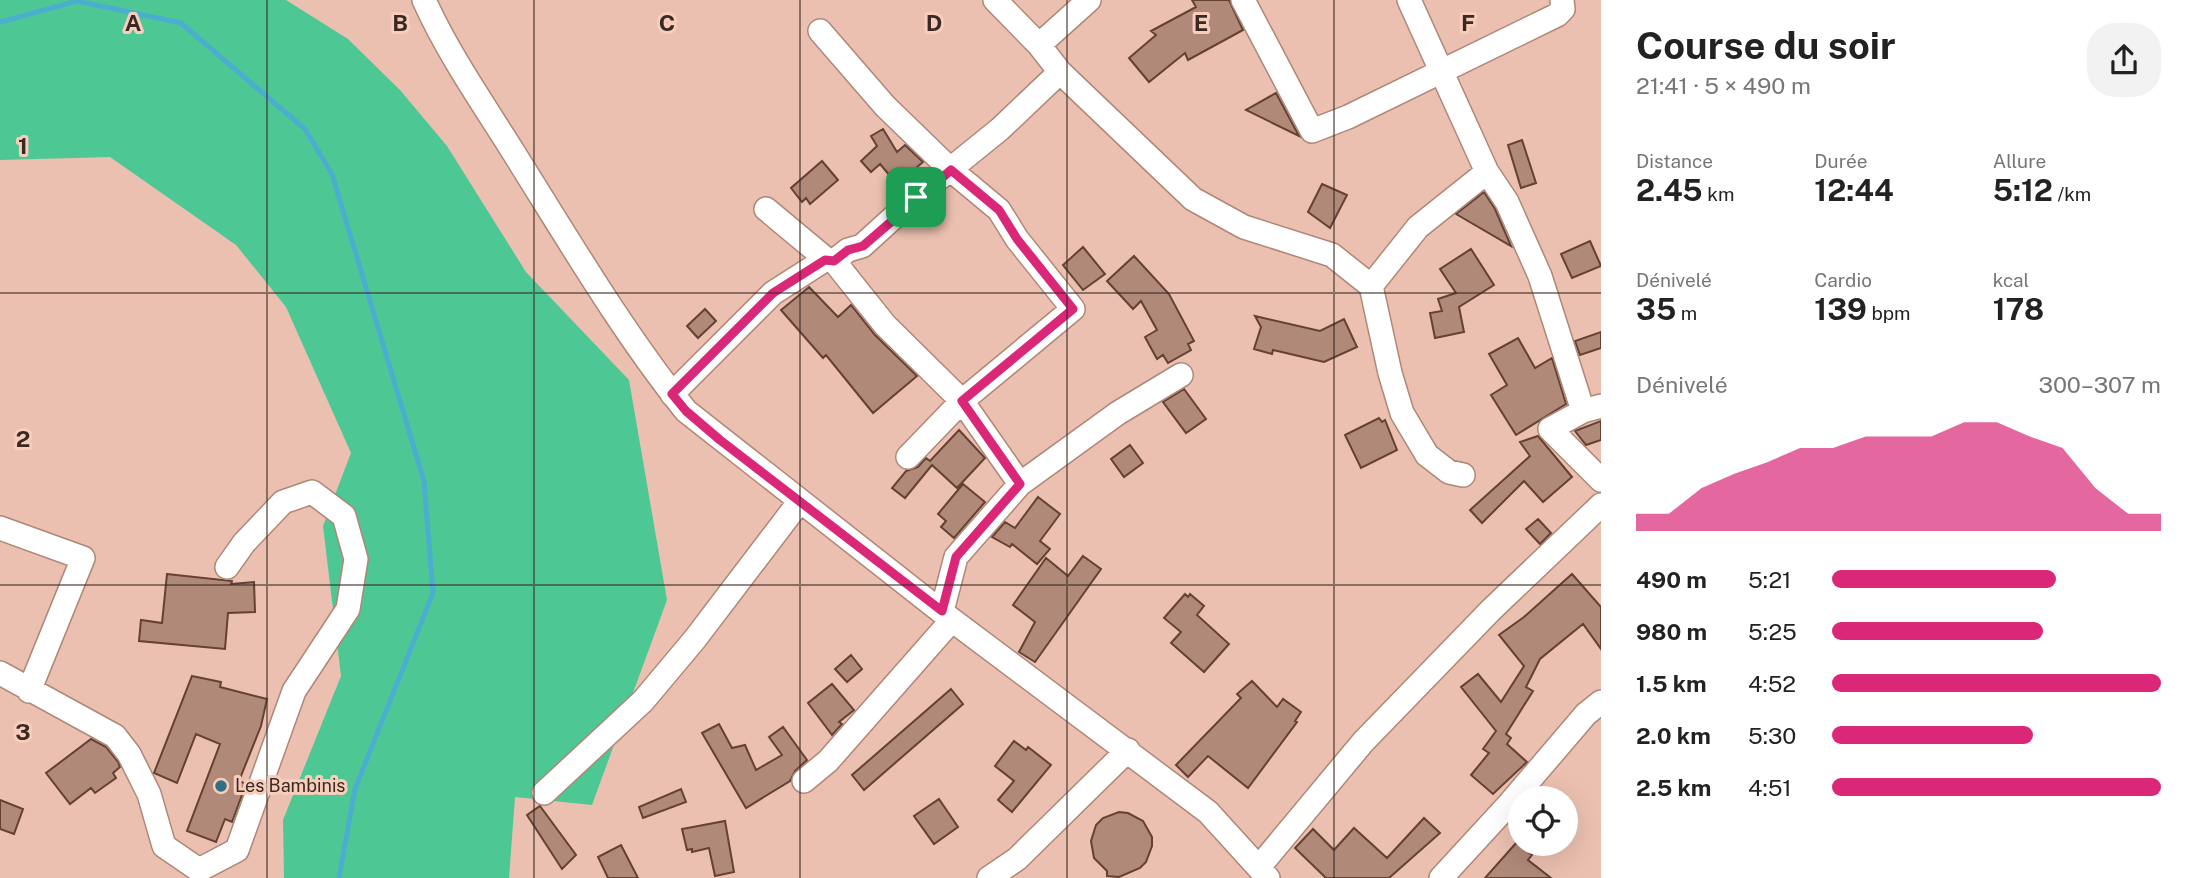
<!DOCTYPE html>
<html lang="fr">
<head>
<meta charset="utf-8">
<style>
	body { margin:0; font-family:"Public Sans",sans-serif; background:#f2f2f2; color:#222; height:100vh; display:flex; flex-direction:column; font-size:26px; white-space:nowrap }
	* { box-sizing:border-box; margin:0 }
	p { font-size:23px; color:#767676 }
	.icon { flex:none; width:38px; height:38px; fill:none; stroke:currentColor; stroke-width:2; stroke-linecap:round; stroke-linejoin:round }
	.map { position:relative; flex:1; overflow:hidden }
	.drawer { display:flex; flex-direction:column; background:#fff; width:595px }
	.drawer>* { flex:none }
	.tools { position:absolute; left:1508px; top:786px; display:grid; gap:14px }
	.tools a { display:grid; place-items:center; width:70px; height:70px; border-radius:50%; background:#fff; box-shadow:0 7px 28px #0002; font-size:35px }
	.pin { position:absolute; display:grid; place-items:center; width:60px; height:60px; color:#fff; margin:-30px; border-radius:14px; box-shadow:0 4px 10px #0006 }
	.round { display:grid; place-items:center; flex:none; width:74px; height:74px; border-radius:28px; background:#f2f2f2 }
	.summary { display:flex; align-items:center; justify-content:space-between; height:119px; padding:0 35px }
	h1 { font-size:38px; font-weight:700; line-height:52px }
	.stats { display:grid; grid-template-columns:repeat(3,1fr); gap:10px; height:119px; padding:7px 35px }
	.stats div { display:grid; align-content:center }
	.stats b { font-size:30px; font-weight:700 }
	.stats small { font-size:19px; font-weight:400 }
	.stats p { font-size:19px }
	.chart { height:196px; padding:14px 35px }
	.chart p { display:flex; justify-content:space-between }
	.chart svg { width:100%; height:126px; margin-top:7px; fill:#db2777; opacity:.7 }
	ul { padding:0 35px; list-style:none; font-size:23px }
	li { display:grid; grid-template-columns:112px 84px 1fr; align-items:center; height:52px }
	li i { height:18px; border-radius:9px; background:#db2777 }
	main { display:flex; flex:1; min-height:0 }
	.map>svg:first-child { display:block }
</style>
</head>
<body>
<main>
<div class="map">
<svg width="1601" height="878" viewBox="0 0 1601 878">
	<rect width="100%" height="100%" fill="#ebc0b0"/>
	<path fill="#4dc895" d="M 0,0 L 286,0 L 348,39 L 400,90 L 447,146 L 526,272 L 629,380 L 667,600 L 592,805 L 515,797 L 509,878 L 284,878 L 283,820 L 341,676 L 323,526 L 351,453 L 286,307 L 236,245 L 110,157 L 0,160 Z"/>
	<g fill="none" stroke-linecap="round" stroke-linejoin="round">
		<path stroke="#4caece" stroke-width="5" d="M 0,22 L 77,1 L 181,23 L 305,129 L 332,174 L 424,481 L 433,593 L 355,789 L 339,878"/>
	</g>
	<path fill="#b08979" stroke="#644133" stroke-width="2" d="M 1192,0 L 1229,0 L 1243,30 L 1188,60 L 1185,53 L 1149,82 L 1129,58 L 1156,35 L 1151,31 L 1196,7 Z
		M 1276,93 L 1299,136 L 1246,110 Z
		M 883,129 L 897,152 L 905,145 L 923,162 L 897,184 L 880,164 L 871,172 L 861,161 L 877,146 L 871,136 Z
		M 1522,140 L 1536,183 L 1521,188 L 1508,145 Z
		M 822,161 L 838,180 L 810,204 L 806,198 L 802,202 L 791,188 Z
		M 1322,184 L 1347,195 L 1330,228 L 1308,212 Z
		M 1484,192 L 1495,209 L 1511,246 L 1456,214 Z
		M 1590,241 L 1601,266 L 1572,278 L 1561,254 Z
		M 1083,247 L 1105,274 L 1083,290 L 1063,265 Z
		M 1471,249 L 1494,285 L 1459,307 L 1464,332 L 1435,338 L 1430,313 L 1442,311 L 1438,299 L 1456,293 L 1440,269 Z
		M 1134,256 L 1169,294 L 1194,341 L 1188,344 L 1191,350 L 1168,363 L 1163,355 L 1157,359 L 1145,337 L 1157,330 L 1141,301 L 1133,309 L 1107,281 Z
		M 809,287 L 838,317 L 851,305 L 875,335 L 917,376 L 873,413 L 826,355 L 823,358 L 781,310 Z
		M 705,309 L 716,321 L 698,338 L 687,326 Z
		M 1255,316 L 1320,331 L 1344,319 L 1357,347 L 1324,362 L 1273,350 L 1272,354 L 1254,349 L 1261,327 Z
		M 1601,332 L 1601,348 L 1580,355 L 1575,341 Z
		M 1518,338 L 1535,368 L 1552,358 L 1566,404 L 1516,435 L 1491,395 L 1507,385 L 1489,354 Z
		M 1184,389 L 1206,419 L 1186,433 L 1163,402 Z
		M 1379,418 L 1382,422 L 1385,420 L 1397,450 L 1361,468 L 1345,435 Z
		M 1601,421 L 1601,440 L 1586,445 L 1575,431 Z
		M 959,430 L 985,458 L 957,488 L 932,465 L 905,498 L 892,488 L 906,471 L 918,467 L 926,458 L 930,461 Z
		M 1538,436 L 1572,477 L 1543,502 L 1524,481 L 1482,523 L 1470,510 L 1530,456 L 1520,442 Z
		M 1130,445 L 1143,463 L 1124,477 L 1111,459 Z
		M 963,484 L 985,502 L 954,538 L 941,527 L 946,521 L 938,514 Z
		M 1038,497 L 1060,514 L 1040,541 L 1050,549 L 1037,564 L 1012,544 L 1010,547 L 992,537 L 1005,522 L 1015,528 Z
		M 1538,519 L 1551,533 L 1540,544 L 1526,529 Z
		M 1083,556 L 1101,569 L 1035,662 L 1019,652 L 1035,622 L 1013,605 L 1046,558 L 1068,576 Z
		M 167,574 L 232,581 L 231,584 L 254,582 L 255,612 L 228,613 L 225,649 L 139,641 L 141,620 L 162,623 Z
		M 1572,574 L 1601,607 L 1601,649 L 1583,624 L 1540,659 L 1526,687 L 1533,691 L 1506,734 L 1511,738 L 1507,744 L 1527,762 L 1493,794 L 1471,775 L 1489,753 L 1483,749 L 1496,731 L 1461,687 L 1478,674 L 1501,702 L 1524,666 L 1499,635 L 1524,617 Z
		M 1185,594 L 1188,597 L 1190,594 L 1204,606 L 1197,615 L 1229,644 L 1204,672 L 1171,643 L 1181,632 L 1164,618 Z
		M 851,655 L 862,669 L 847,682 L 835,669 Z
		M 192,676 L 221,682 L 220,687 L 267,699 L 261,726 L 239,781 L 246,784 L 232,822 L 225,819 L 216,842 L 187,831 L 220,744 L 196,734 L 177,783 L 154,773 Z
		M 1252,681 L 1277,707 L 1283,699 L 1301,712 L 1295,721 L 1297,722 L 1248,788 L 1208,756 L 1188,777 L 1176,765 L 1241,698 L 1237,694 Z
		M 832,684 L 854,710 L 839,722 L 842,724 L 832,735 L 808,703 Z
		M 951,689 L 963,704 L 864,790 L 852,775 Z
		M 719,724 L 732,748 L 745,745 L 756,770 L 782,755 L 769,737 L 783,727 L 807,760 L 795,771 L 790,781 L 746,808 L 702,733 Z
		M 91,739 L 106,747 L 118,762 L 120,767 L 113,773 L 116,778 L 95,793 L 91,788 L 70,804 L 46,773 Z
		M 1014,741 L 1026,750 L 1028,747 L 1051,765 L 1012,812 L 998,800 L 1014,781 L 995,766 Z
		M 681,789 L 686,802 L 643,818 L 639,807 Z
		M 939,799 L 958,827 L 934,844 L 914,816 Z
		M 0,800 L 23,809 L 14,834 L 0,829 Z
		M 540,806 L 576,855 L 562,869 L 527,815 Z
		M 1119,812 L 1128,813 L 1143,821 L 1152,837 L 1152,846 L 1146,862 L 1140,868 L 1119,877 L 1107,876 L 1107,871 L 1094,858 L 1091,841 L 1096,825 L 1103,818 Z
		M 1424,818 L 1440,833 L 1389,878 L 1326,878 L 1295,848 L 1313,829 L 1334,850 L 1354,828 L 1387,858 Z
		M 725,821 L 734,872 L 715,876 L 709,848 L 692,852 L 692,849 L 687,850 L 682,829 Z
		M 1517,842 L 1532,855 L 1528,860 L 1551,878 L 1485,878 Z
		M 621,845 L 638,878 L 608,878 L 598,857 Z"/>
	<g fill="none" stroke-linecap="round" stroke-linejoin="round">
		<defs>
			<path id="minor" d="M 424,0 C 450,58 489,112 522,166 C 574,249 625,335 686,411 L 952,620 L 1208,812 L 1268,878
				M 995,0 L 1039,45 L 1060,72 L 1193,199 L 1244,227 L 1332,255 L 1371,286 L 1390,373 L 1402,413 L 1427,455 L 1449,472 L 1463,475
				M 1243,0 L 1312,131 L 1348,117 L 1557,15 L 1563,9 L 1562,0
				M 1409,0 L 1487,172 L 1507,202 L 1540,276 L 1583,411
				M 820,31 L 885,106 L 951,170 L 999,210 L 1017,239 L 1073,309 L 962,401 L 908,457
				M 1039,45 L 1089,0
				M 766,209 L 826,259 L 834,261 L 848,250 L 862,246 L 916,197 L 1000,129 L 1060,72
				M 834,261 L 885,325 L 962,401 L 1020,484
				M 1371,286 L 1418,227 L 1487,172
				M 672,394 L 773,293 L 826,259
				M 1601,406 L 1583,411 L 1550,429 L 1601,480
				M 0,528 L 83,558 L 29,691
				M 942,611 L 956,557 L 1020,484 L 1118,413 L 1181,375
				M 0,673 L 115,736 L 129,754 L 149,794 L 164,846 L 199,870 L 237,850 L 294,691 L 348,609 L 356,559 L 344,516 L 312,492 L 283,502 L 244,543 L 227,567
				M 804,781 L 828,761 L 952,620
				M 544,793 L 643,701 L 695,639 L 800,501
				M 1259,867 L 1363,742 L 1491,610 L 1601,505
				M 989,878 L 1017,859 L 1128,750
				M 1441,878 L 1510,803 L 1586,714 L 1601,702"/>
		</defs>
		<use href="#minor" stroke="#af8777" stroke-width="26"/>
		<use href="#minor" stroke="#fff" stroke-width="23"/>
	</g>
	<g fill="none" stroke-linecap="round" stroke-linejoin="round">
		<defs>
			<path id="route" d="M 951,170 L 999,210 L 1017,239 L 1073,309 L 962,401 L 1020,484 L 956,557 L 942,611 L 720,440 L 686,411 L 672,394 L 773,293 L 825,260 L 834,261 L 848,250 L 863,246 Z"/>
		</defs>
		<use href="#route" stroke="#fff" stroke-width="14"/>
		<use href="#route" stroke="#db2777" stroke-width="9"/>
	</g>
	<path fill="none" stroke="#3a2923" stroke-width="2" stroke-opacity="0.55" d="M 267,0 L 267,878M 534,0 L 534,878M 800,0 L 800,878M 1067,0 L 1067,878M 1334,0 L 1334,878M 0,293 L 1601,293M 0,585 L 1601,585"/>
	<circle fill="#306f84" stroke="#f8cdbc" stroke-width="2.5" cx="221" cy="786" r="7"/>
	<g text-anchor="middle" stroke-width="6" stroke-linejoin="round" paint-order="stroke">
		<g font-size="18" fill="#3a2923" stroke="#f8cdbc" text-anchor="start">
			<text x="235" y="792">Les Bambinis</text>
		</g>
	</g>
	<g font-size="23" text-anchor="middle" font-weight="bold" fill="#3a2923" stroke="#f8cdbc" stroke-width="6" stroke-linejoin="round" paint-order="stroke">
		<text x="133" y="31">A</text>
		<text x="400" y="31">B</text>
		<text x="667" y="31">C</text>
		<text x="934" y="31">D</text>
		<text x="1201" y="31">E</text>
		<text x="1468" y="31">F</text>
		<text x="23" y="154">1</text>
		<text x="23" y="447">2</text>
		<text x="23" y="740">3</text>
	</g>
</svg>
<div class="tools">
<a><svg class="icon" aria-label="locate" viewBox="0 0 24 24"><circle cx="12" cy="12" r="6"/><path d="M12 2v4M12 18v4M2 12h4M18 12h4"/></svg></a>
</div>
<div class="pin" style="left:916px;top:197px;background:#1e9e55"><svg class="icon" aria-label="arrive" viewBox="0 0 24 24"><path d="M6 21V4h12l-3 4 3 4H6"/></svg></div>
</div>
<section class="drawer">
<div class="summary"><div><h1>Course du soir</h1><p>21:41 · 5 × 490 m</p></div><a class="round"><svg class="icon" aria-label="share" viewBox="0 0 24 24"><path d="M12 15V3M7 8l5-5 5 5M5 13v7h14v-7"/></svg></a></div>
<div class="stats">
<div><p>Distance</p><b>2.45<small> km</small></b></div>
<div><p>Durée</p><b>12:44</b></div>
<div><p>Allure</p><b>5:12<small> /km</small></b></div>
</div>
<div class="stats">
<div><p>Dénivelé</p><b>35<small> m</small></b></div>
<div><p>Cardio</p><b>139<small> bpm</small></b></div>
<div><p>kcal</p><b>178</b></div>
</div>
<div class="chart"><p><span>Dénivelé</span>300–307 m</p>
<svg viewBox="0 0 160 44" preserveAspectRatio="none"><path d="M0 44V38L10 38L20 29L30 24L40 20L50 15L60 15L70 11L80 11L90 11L100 6L110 6L120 11L130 15L140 29L150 38L160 38V44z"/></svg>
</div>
<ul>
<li><b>490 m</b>5:21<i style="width:68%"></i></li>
<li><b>980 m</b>5:25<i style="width:64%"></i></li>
<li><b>1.5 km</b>4:52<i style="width:100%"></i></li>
<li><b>2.0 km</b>5:30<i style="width:61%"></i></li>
<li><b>2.5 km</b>4:51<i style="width:100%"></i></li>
</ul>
</section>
</main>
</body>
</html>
